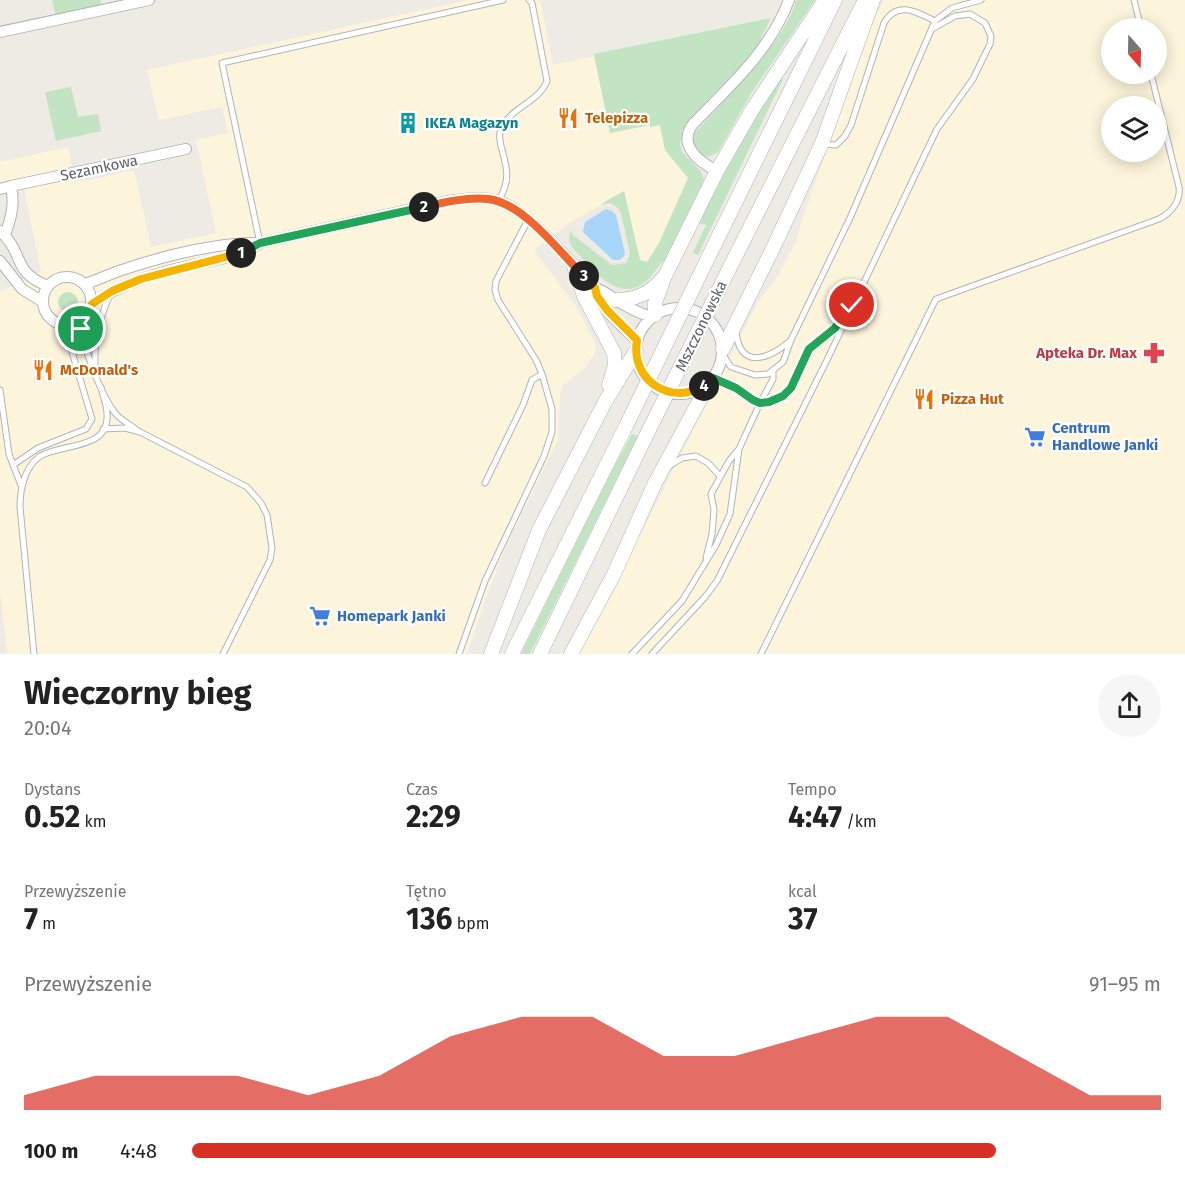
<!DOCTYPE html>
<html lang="pl">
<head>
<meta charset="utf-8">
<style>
	body { margin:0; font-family:"Fira Sans",sans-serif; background:#f6f6f6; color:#222; height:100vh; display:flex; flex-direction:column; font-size:22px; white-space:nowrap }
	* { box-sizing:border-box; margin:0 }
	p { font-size:20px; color:#767676 }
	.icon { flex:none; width:33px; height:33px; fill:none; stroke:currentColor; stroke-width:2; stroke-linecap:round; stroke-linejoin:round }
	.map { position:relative; height:654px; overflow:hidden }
	.side { display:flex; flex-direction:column; background:#fff; flex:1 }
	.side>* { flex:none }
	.needle { width:39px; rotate:160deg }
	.controls { position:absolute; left:1101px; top:18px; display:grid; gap:12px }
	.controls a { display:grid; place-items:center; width:66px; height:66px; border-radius:50%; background:#fff; box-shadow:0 3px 15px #0003; font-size:30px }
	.pin { position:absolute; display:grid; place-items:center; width:51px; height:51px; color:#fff; margin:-26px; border:3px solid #fff; border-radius:50%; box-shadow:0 2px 6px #0007 }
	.km { position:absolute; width:30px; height:30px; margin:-15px; border-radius:50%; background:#222; color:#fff; font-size:16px; line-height:30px; text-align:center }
	.round { display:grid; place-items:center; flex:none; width:63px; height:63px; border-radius:32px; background:#f6f6f6 }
	.head { display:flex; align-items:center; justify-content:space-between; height:102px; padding:0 24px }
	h1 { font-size:33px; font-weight:700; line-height:45px }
	.metrics { display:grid; grid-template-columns:repeat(3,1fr); gap:9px; height:102px; padding:6px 24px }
	.metrics div { display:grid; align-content:center }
	.metrics b { font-size:30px; font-weight:700 }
	.metrics small { font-size:16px; font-weight:400 }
	.metrics p { font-size:16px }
	.chart { height:168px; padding:12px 24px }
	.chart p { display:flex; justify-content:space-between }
	.chart svg { width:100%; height:108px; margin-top:6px; fill:#d93025; opacity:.7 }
	ul { padding:0 24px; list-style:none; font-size:20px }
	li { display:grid; grid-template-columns:96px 72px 1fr; align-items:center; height:45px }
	li i { height:15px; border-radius:8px; background:#d93025 }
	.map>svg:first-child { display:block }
</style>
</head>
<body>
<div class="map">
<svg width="1185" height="654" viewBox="0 0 1185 654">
	<rect width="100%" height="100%" fill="#edebe4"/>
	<path fill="#fcf4db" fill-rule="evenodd" d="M 469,0 L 540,0 L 553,65 L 594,56 L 610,133 L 651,125 L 660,125 L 666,150 L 689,178 L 659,243 L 647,262 L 640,260 L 624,192 L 569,223 L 534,250 L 576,306 L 595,342 L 596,351 L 584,369 L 563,385 L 560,395 L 558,440 L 507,544 L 485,600 L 467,654 L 7,654 L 0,590 L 0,292 L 41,271 L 24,189 L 37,183 L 78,177 L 80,182 L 134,170 L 151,247 L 216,233 L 196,140 L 228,133 L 222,107 L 159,120 L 147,70 Z
		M 884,0 L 1185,0 L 1185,654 L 575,654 L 590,632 L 645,526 L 757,303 L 776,279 L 797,240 L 801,223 L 868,33 ZM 1112,28 L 1156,28 L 1156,74 L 1112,74 ZM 1112,106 L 1156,106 L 1156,152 L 1112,152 Z
		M 68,147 L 72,167 L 0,183 L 0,162 Z"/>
	<path fill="#c2e4c2" d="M 52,0 L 100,0 L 101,3 L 100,6 L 56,16 Z
		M 796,0 L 815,0 L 752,92 L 718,152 L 708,157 C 696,154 693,145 694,134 C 722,102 787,41 796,0 Z
		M 771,18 L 761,39 L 762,40 L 746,62 L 692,117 L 682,131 L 680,144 L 682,152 L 701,171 L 704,180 L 666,259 C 657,265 654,276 644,283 C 616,304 589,265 572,247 L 569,240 L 570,230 L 574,236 L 612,265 L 626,263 L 630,254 L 621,213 L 618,208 L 611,203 L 601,204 L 624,191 L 640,260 L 647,262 L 659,243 L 688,178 L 665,150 L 660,125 L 651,127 L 650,125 L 610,133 L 594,54 Z
		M 779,77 L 783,79 L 698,255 L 693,253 L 706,225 L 699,223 L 754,115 Z
		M 71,87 L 78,117 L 98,114 L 101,131 L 56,141 L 45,92 Z
		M58 302a10 10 0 1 1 20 0a10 10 0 1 1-20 0Z
		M 632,434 L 638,436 L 530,654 L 521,654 L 610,474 Z"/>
	<path fill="#a8d5fa" d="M 606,209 L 612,211 L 616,215 L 625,253 L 624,256 L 619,260 L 613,260 L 583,232 L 585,222 Z"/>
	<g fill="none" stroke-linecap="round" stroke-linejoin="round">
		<defs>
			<path id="lane" d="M 1134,0 L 1141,28
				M 823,144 L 836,145 L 845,136 L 851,125 L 884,23 C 897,0 917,12 935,21
				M 499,200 C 511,179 507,168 501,146 C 500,141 499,137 500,132 C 507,108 538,104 547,81 L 532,3 L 529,0
				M 260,243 L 222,63 L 503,0
				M 79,322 C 84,347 100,395 116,414 C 122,421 131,425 138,431
				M 736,333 C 741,370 769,359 790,341
				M 723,355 L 731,367 L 755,375 L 768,374 L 783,362 L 791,340 L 850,218 L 935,21 L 952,8 L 981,0
				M 95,366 C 94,337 99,321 110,294
				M 713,378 L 736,388 L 753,400 L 760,403 L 777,399 L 791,388 L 809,349 L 835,328 L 846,312
				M 0,390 L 9,454 L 22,488
				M 103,429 L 125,428 L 140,432 L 247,487 L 261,503 L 267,515 L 272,548 L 270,560 L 223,654
				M 13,465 L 38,448 L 86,429 L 92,419 L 64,325
				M 669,466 L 682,458 L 696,456 L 708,463 L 720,476
				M 485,483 L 523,405 L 532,380 L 542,374
				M 706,558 L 712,534 L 714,510 L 711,494 L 729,461 L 738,450
				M 34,654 L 20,507 C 20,490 24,468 39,457 C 59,443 110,451 107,414 C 107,405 103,396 101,387
				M 459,654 L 485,581 L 544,456 L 552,432 L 552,409 L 542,374 L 536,360 L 498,300 L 495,290 L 496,281 L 528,220
				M 632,654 L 682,601 L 716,545 L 730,514 L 739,449 L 760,403 L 773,379 L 773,371
				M 652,654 L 705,597 L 717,581 L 827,360 L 937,129 L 973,79 L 990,44 L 991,36 L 985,23 L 970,14 L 955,16 L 932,29
				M 761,654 L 936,299 L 1159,219 C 1171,213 1181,201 1179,187 L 1151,74"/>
			<path id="street" d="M 0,32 L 149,0
				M 717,171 C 699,162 677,145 693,124 C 730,86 770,51 789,0
				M 11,186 L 186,149
				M 0,189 L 11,186 C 15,205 11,218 5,235
				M 0,231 C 25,253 11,272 48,286
				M 0,261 L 22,289 L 43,302
				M43 301a24 24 0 1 1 48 0a24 24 0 1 1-48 0Z
				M 85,284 C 100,279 114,272 128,268 C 167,255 220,242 260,243 L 448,201 C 465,199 482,196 499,201 C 528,210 573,265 595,288 C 604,291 609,295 616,300 C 627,307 639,313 651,317
				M 595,288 C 600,310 622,325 637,341
				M 92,304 C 122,283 156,273 192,265 C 216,260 238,256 259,244
				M636 351a43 43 0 1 1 86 0a43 43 0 1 1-86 0Z"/>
			<path id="secondary" d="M 706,262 L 835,0
				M 574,266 L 584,296 L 614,353 L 615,365 L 609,385
				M 727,273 L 865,0
				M 615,300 C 634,300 650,294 662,279
				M 655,315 L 655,303 L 664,278 L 717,171 L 752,110 L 825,0
				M 723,349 L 775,244 L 822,143 L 873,0
				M 491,654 L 539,530 L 605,402 L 636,351
				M 512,654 L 626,426
				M 540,654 L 646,436
				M 571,654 L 614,574 L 655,483 L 709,383"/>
		</defs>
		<use href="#lane" stroke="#b1b4b8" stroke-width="7"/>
		<use href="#street" stroke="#b1b4b8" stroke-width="12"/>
		<use href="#secondary" stroke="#b0b3b8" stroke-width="15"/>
		<use href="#lane" stroke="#fff" stroke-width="5"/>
		<use href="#street" stroke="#fff" stroke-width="10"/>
		<use href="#secondary" stroke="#fff" stroke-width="14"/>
		<defs>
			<path id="secondary-bridge" d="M 626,426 L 706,262
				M 646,436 L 727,273"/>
		</defs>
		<use href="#secondary-bridge" stroke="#b0b3b8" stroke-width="15" stroke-linecap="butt"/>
		<use href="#secondary-bridge" stroke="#fff" stroke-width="14"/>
	</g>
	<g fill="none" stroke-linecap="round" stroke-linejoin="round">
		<defs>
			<path id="split-1" d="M 81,329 L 79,322 L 89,312 L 92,304 L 112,291 L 141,279 L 241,253"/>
			<path id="split-2" d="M 241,253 L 260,243 L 424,207"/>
			<path id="split-3" d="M 424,207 C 445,202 467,197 488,199 C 524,203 559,252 584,276"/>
			<path id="split-4" d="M 584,276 L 595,288 L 597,296 L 607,310 L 637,340 C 630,380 670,406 704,386"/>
			<path id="split-5" d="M 704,386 L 713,378 L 736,388 L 753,400 L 760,403 L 769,402 L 783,396 L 791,388 L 809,349 L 835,328 L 855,298 L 852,305"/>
		</defs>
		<use href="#split-1" stroke="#fff" stroke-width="12"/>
		<use href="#split-2" stroke="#fff" stroke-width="12"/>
		<use href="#split-3" stroke="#fff" stroke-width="12"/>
		<use href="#split-4" stroke="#fff" stroke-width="12"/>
		<use href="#split-5" stroke="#fff" stroke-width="12"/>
		<use href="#split-1" stroke="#f5b400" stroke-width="8"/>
		<use href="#split-2" stroke="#22a559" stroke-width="8"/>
		<use href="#split-3" stroke="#f0652b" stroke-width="8"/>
		<use href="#split-4" stroke="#f5b400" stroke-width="8"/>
		<use href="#split-5" stroke="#22a559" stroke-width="8"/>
	</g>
	<defs>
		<symbol id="restaurant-bare" viewBox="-9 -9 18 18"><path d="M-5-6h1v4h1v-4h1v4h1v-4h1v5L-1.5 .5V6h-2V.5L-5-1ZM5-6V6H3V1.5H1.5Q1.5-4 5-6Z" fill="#e8710a" stroke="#fff" stroke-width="2.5" paint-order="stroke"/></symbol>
		<symbol id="building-bare" viewBox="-9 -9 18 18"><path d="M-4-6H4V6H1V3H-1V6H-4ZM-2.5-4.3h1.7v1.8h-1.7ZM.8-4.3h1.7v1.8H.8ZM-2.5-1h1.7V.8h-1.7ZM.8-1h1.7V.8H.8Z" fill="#0f9aa8" stroke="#fff" stroke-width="2.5" paint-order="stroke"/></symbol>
		<symbol id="pharmacy-bare" viewBox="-9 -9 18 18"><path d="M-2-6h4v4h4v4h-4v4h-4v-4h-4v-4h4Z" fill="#e0444e" stroke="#fff" stroke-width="2.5" paint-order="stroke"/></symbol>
		<symbol id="supermarket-bare" viewBox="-9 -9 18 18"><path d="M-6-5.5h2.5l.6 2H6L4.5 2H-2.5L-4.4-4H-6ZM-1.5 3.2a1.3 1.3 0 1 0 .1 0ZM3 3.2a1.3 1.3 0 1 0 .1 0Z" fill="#3f7fe0" stroke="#fff" stroke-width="2.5" paint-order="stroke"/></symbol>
	</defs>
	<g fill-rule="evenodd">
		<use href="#restaurant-bare" x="553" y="103" width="30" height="30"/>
		<use href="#building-bare" x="393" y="108" width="30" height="30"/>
		<use href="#pharmacy-bare" x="1139" y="338" width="30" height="30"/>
		<use href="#restaurant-bare" x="28" y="355" width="30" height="30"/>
		<use href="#restaurant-bare" x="909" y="384" width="30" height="30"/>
		<use href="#supermarket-bare" x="1020" y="422" width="30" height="30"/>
		<use href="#supermarket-bare" x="305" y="601" width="30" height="30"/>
	</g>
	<g text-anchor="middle" stroke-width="4.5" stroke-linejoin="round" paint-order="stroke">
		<g font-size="15" font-weight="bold" fill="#c56008" stroke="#fff" text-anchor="start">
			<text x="585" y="123">Telepizza</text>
			<text x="60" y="375">McDonald's</text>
			<text x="941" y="404">Pizza Hut</text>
		</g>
		<g font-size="15" font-weight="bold" fill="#0d838f" stroke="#fff" text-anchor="start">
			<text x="425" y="128">IKEA Magazyn</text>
		</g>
		<g font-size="15" fill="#5c5f63" stroke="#fff">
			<text transform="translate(99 168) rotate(-12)" y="5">Sezamkowa</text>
			<text transform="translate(701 326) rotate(-64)" y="5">Mszczonowska</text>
		</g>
		<g font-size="15" font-weight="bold" fill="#be3a42" stroke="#fff" text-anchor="end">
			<text x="1137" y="358">Apteka Dr. Max</text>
		</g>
		<g font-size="15" font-weight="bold" fill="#366cbe" stroke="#fff" text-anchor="start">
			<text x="1052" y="433">Centrum<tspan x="1052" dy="17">Handlowe Janki</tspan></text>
			<text x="337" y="621">Homepark Janki</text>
		</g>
	</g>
</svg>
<div class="controls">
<a><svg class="needle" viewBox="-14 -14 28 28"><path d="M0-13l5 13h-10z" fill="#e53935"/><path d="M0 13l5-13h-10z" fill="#767676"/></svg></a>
<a><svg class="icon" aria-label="layers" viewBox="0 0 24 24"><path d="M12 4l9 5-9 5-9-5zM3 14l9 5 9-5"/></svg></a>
</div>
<div class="pin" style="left:81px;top:329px;background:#1e9e55"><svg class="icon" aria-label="arrive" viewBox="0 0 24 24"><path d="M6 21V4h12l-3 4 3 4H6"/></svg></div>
<div class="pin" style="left:852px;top:305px;background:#d93025"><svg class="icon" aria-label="check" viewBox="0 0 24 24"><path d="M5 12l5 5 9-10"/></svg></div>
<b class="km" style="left:241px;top:253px">1</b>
<b class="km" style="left:424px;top:207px">2</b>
<b class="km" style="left:584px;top:276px">3</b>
<b class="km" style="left:704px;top:386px">4</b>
</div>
<section class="side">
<div class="head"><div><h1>Wieczorny bieg</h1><p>20:04</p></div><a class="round"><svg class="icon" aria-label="share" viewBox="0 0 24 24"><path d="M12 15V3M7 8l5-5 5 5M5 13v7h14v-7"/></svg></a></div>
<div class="metrics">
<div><p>Dystans</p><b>0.52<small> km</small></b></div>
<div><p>Czas</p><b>2:29</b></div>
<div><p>Tempo</p><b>4:47<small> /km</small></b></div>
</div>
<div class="metrics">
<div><p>Przewyższenie</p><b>7<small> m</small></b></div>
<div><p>Tętno</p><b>136<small> bpm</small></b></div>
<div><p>kcal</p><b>37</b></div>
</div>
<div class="chart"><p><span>Przewyższenie</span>91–95 m</p>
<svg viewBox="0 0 160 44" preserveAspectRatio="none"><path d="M0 44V38L10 30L20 30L30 30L40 38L50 30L60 14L70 6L80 6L90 22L100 22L110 14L120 6L130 6L140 22L150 38L160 38V44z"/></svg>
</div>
<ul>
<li><b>100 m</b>4:48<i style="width:83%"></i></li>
</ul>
</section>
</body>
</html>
